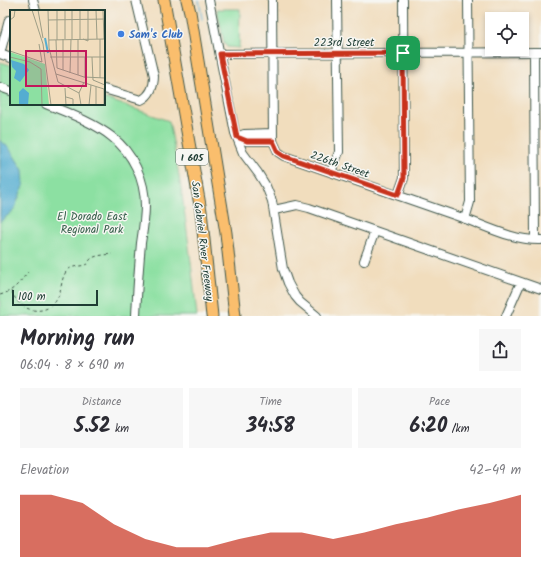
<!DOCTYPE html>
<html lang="en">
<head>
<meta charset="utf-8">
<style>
	body { margin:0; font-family:Kalam,sans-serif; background:#f7f7f7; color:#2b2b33; height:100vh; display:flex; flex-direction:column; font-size:15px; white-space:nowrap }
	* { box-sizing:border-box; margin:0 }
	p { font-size:13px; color:#7c7c81 }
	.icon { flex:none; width:22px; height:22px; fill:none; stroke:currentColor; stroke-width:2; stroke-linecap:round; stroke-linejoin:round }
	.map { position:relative; height:316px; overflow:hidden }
	.drawer { display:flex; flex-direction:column; background:#fff; flex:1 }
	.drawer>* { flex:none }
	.buttons { position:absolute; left:485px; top:12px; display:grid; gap:8px }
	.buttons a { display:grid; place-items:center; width:44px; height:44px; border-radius:0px; background:#fff; box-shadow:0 2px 6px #0003; font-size:20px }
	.scale { position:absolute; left:12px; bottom:10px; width:86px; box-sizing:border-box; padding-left:4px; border:2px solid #1f3d34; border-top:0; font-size:11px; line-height:14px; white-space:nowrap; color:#1f3d34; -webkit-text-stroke:3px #f6f6f2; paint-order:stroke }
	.pin { position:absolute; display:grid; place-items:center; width:34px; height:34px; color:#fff; margin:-17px; border-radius:8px; box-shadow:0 2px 6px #0006 }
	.round { display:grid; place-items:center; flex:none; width:42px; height:42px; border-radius:0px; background:#f7f7f7 }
	.summary { display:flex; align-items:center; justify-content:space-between; height:68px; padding:0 20px }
	h1 { font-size:22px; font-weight:800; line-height:30px }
	.figures { display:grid; grid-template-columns:repeat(3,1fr); gap:6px; height:68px; padding:4px 20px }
	.figures div { display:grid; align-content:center; border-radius:0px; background:#f7f7f7; text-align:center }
	.figures b { font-size:20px; font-weight:800 }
	.figures small { font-size:11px; font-weight:400 }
	.figures p { font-size:11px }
	.chart { height:112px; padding:8px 20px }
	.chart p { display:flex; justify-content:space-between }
	.chart svg { width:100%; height:72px; margin-top:4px; fill:#c8321e; opacity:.7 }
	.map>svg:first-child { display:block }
</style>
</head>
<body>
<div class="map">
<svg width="541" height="316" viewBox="0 0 541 316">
	<rect width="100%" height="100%" fill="#f6f6f2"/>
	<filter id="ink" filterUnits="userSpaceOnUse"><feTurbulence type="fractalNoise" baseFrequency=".025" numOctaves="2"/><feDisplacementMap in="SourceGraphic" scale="8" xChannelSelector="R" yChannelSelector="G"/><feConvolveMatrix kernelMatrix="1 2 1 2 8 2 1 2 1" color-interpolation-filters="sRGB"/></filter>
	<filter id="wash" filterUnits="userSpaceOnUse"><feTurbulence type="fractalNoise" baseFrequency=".012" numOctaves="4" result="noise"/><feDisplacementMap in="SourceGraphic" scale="16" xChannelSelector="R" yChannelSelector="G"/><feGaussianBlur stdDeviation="0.9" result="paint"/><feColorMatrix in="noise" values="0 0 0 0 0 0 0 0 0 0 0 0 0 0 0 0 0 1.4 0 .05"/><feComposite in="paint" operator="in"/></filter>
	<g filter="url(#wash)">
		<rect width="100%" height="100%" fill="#f1ddbd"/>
		<path fill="#8ce0a2" stroke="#568e6b" d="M 217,9 L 240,9 L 239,48 L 227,47 L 224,43 Z
			M 0,62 L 11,65 L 11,104 L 104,104 L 104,98 L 169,121 C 182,185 190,250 197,316 L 0,316 Z"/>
		<path fill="#54add1" stroke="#3a7582" d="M 0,140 L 9,148 L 23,170 L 24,184 L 14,210 L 0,222 Z"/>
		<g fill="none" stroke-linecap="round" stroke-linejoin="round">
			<path stroke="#54add1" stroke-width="1.5" d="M 199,0 L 202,19"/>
		</g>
	</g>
	<g filter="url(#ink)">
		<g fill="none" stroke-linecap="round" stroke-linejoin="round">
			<defs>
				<path id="minor" d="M 33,0 L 36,11
					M 209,0 L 235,133 L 243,153 L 258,173 L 266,186 L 272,201 L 283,269 L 288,283 L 295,296 L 300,302 L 317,316
					M 272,0 L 273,141 L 278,152 L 284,156 C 342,176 399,196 457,216 C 484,225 512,241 541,240
					M 534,52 L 535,240
					M 0,54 L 9,20 L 11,21
					M 0,54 L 11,58
					M 220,54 L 541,52
					M 0,87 L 11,91
					M 104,89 L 141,100 C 150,96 154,86 154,76 L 136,0
					M 46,104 C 68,113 93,122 112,137 C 133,153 145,180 145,206 C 145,218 143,230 141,243 C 139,267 137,292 136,316
					M 237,137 L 247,141 L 273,141
					M 237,137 L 244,134 L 273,133
					M 331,172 L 339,152 L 337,0
					M 398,195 L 404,178 L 403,0
					M 274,210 L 297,205 L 309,208 L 541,289
					M 465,219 L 470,202 L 468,0
					M 364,261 L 375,231
					M 506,316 L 521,282"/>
				<path id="highway" d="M 164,0 L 201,211 L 212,316
					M 187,0 L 190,12 L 226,233 L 235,316"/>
			</defs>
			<use href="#minor" stroke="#3e5549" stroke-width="10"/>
			<use href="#highway" stroke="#3e5549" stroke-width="13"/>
			<path stroke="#3e5549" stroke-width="1" stroke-dasharray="3 3" stroke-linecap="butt" d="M 11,291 C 16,301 22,308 33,310 C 40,311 45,310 51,306 C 65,295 58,277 69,269 C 75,265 82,267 87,264 C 89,263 89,260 91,259 C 95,255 106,255 112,254
				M 0,295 C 14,291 19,283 28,272"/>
			<use href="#minor" stroke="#fff" stroke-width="8"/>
			<use href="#highway" stroke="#fabe6d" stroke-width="11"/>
		</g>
	</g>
	<g fill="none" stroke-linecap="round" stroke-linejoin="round" filter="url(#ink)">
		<defs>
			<path id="route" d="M 403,53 L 404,178 L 398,195 L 284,156 L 278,152 L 273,141 L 247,141 L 237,137 L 220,54 Z"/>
		</defs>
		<use href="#route" stroke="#fff" stroke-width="8"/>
		<use href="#route" stroke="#c8321e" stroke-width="5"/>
	</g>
	<circle fill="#3f7fe0" stroke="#f6f6f2" stroke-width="1.5" cx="121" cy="34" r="4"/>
	<g text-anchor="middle" stroke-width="3" stroke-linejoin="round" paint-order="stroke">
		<rect fill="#f6f6f2" stroke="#60746d" stroke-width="1" x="176" y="149" width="32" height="16" rx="3"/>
		<g font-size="10" font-weight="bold" fill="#1f3d34">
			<text x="192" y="161">I 605</text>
		</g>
		<g font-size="11" font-weight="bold" fill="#366cbe" stroke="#f6f6f2" text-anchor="start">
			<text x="129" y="38">Sam's Club</text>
		</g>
		<g font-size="11" fill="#1f3d34" stroke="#f6f6f2">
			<text x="344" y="46">223rd Street</text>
			<text transform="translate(340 164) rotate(19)" y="4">226th Street</text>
			<text transform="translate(203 241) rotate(83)" y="4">San Gabriel River Freeway</text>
		</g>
		<g font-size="11" fill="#355e4a" stroke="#f6f6f2">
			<text x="92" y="220">El Dorado East<tspan x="92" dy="13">Regional Park</tspan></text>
		</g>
	</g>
	<g transform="translate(10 10)">
		<rect width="95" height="95" fill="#f1ddbd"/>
		<path d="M 0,42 L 35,54 L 39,95 L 0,95 Z" fill="#8ce0a2"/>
		<path d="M 1,50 L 14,54 L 19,60 L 10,72 L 4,68 L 6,61 L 2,57 ZM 13,78 L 19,83 L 18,95 L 9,95 L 9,82 Z" fill="#54add1"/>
		<path fill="none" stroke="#54add1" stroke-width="2" d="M 35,28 L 38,43"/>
		<path fill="none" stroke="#9d9d86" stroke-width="1" d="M 22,0 L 33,34 L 41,95M 28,0 L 33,28M 38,0 L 39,38 L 48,72 L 69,83M 47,0 L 47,30M 55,0 L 55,29M 62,0 L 62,29M 70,0 L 70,29M 86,0 L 87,29M 93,0 L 94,29M 0,10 L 4,7 L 5,0M 38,10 L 95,9M 73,29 L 78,31 L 78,0M 90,29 L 90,68M 39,30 L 95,29M 46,30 L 47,58 L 74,67 L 95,68M 0,41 L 32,52 L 29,34M 0,47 L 20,52 L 31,59 L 32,95M 40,47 L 95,47M 75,47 L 75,68M 82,47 L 83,70 L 95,75M 53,60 L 53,29M 60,63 L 61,29M 46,64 L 94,79 L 94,95M 68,65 L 68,29M 55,78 L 56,95M 56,87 L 63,89 L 63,95M 71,95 L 69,83 L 74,72M 79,95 L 81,75M 86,95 L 86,77"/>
		<path fill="#c2185b" fill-opacity="0.15" stroke="#c2185b" stroke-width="2" d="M 16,41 L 76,41 L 76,76 L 16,76 Z"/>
		<rect width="95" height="95" fill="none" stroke="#1f3d34" stroke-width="2"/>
	</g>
</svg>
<div class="buttons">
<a><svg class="icon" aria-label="locate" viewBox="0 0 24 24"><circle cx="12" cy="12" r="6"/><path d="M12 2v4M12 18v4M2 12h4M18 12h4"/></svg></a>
</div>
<div class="scale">100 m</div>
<div class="pin" style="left:403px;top:53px;background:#1e9e55"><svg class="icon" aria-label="arrive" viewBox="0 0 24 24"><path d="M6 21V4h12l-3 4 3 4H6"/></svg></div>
</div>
<section class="drawer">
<div class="summary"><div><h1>Morning run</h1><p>06:04 · 8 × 690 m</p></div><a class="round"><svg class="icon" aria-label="share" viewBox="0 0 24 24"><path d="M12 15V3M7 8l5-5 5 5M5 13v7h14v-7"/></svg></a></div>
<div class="figures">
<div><p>Distance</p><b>5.52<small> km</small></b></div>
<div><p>Time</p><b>34:58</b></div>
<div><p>Pace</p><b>6:20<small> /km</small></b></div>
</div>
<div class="chart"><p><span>Elevation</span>42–49 m</p>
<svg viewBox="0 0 160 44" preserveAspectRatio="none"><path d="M0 44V6L10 6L20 11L30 24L40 33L50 38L60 38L70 33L80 29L90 29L100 33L110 29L120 24L130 20L140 15L150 11L160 6V44z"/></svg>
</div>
</section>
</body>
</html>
